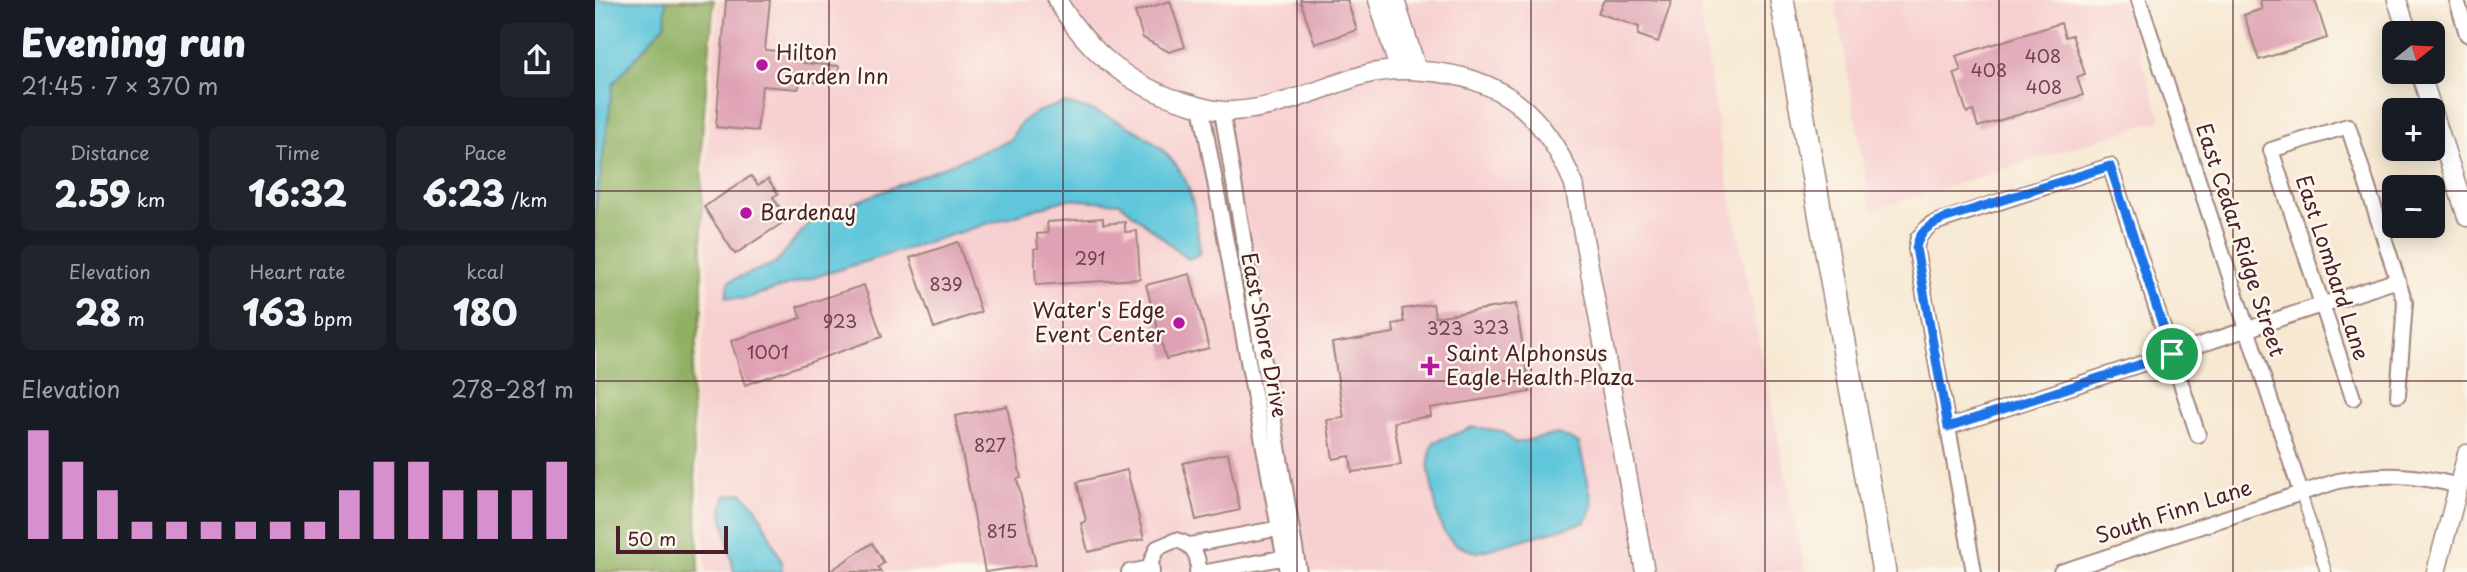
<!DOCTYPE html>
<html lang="en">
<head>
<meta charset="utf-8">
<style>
	body { margin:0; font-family:"Playpen Sans",sans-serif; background:#20242c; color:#f1f3f6; height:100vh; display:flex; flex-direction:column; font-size:26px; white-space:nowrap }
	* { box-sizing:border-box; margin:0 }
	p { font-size:23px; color:#9ea1a6 }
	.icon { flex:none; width:38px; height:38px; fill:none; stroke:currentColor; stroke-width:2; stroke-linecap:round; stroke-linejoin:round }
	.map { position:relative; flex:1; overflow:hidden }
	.sheet { display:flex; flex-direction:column; background:#171b24; width:595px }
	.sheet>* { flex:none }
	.needle { width:46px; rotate:72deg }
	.buttons { position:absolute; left:1787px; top:21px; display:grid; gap:14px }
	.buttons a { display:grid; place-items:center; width:63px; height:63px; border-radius:10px; background:#171b24; box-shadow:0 4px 18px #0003; font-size:35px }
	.scale { position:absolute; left:21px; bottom:18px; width:112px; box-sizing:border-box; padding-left:7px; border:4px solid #4a1f2b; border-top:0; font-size:19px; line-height:24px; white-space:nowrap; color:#4a1f2b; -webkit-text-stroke:5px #fbf7ec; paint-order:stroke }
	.pin { position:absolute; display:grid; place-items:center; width:60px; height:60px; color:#fff; margin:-30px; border:4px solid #fff; border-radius:50%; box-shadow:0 2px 7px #0007 }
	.round { display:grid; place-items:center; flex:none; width:74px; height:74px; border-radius:10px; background:#20242c }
	.summary { display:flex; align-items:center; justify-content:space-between; height:119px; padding:0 21px }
	h1 { font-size:38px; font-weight:800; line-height:52px }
	.figures { display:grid; grid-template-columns:repeat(3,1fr); gap:10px; height:119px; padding:7px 21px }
	.figures div { display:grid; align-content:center; border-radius:10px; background:#20242c; text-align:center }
	.figures b { font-size:35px; font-weight:800 }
	.figures small { font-size:19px; font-weight:400 }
	.figures p { font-size:19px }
	.chart { height:196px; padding:14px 21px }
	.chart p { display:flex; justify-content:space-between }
	.chart svg { width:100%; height:126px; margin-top:7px; stroke:#d690ce; stroke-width:6 }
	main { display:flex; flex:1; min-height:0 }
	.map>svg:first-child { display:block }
</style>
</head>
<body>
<main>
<section class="sheet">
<div class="summary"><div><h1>Evening run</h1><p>21:45 · 7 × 370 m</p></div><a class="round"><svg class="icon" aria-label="share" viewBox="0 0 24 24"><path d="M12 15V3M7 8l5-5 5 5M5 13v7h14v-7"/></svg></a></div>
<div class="figures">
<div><p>Distance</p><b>2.59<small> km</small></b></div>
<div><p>Time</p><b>16:32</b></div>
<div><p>Pace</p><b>6:23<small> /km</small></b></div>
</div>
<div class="figures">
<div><p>Elevation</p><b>28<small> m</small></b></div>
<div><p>Heart rate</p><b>163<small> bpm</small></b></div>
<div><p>kcal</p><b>180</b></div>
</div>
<div class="chart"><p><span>Elevation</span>278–281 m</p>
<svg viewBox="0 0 160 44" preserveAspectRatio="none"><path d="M5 44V6M15 44V17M25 44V27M35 44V38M45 44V38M55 44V38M65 44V38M75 44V38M85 44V38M95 44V27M105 44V17M115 44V17M125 44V27M135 44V27M145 44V27M155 44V17"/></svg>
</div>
</section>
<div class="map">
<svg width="1872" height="572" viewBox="0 0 1872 572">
	<rect width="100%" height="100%" fill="#fbf7ec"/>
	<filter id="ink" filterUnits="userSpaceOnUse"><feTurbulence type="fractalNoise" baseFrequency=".0143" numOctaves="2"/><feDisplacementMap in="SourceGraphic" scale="14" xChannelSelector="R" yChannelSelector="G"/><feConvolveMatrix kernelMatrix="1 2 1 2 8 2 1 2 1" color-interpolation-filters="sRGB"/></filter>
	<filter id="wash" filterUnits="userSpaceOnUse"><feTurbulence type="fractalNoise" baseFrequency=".00686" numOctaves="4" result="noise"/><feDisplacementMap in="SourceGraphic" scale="28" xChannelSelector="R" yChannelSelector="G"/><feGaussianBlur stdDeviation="1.57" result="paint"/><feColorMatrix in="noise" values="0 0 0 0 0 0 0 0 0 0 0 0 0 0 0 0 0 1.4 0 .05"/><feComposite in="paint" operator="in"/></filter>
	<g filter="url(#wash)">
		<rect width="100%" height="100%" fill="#f7e8d2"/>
		<path fill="#f7cfd0" d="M 123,0 L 1104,0 L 1126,147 L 1210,572 L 111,572 L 100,395 L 114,300 L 108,207 Z
			M 1240,0 L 1528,0 L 1566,120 L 1276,211 Z"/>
		<path fill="#90b063" stroke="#6d6847" stroke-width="2" d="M 62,0 L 119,0 L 107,135 L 107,309 L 96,378 L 104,572 L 0,572 L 0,198 L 18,84 L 54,43 Z"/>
		<path fill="#5ec6db" stroke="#547283" stroke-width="2" d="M 0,0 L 71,0 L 70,24 L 18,84 L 0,214 Z
			M 470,103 C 514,113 569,137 590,180 C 601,203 602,229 605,254 L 593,259 L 525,203 L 473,199 L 149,299 L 131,297 L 134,281 L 181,263 L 216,220 L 416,140 C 428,112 443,111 470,103 Z
			M 878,427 L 907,431 L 920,443 L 963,434 L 984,443 L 998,505 L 991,522 L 883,552 C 847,545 845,527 839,496 C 834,471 830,467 839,442 Z
			M 147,493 L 161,507 L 187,562 L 187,572 L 139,572 L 127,512 L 130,496 Z"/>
		<g id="blocks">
			<path fill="#dfa1b4" d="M 131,0 L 175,0 L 170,50 L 206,53 L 208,63 L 244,66 L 242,84 L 206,81 L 203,89 L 167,86 L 162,131 L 121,127 Z
				M 705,0 L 752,0 L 762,30 L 720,44 Z
				M 1009,0 L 1077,0 L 1063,42 L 1043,35 L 1044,27 L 1003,13 Z
				M 1665,0 L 1720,0 L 1732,38 L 1664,60 L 1649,15 L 1667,9 Z
				M 575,1 L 590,47 L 574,52 L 548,38 L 540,12 Z
				M 1466,23 L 1470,37 L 1477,35 L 1490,74 L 1482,77 L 1488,95 L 1383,127 L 1378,111 L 1372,113 L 1359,73 L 1366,71 L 1361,56 Z
				M 156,176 L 163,185 L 173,179 L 183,194 L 178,197 L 192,220 L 140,254 L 109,207 Z
				M 508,218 L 508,224 L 530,222 L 530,232 L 542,231 L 545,279 L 441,285 L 439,249 L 443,248 L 442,234 L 453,233 L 452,222 Z
				M 363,242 L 386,312 L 339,328 L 315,258 Z
				M 595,274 L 614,348 L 571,359 L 551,285 Z
				M 269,285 L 287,337 L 150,385 L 136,341 L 206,318 L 202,307 Z
				M 838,304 L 840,317 L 921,304 L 935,392 L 835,408 L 836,416 L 799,422 L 806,465 L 757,472 L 755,456 L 738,459 L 732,420 L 749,418 L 737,343 L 799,333 L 798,324 L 809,322 L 807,309 Z
				M 412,406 L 426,478 L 422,479 L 441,565 L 390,572 L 360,416 Z
				M 633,453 L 645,510 L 601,520 L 588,463 Z
				M 532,470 L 549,539 L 493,552 L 486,523 L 491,521 L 482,482 Z
				M 277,543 L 289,563 L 283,567 L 286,572 L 234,572 Z"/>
		</g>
	</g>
	<g filter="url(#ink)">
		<use href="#blocks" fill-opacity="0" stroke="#a0847e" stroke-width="2"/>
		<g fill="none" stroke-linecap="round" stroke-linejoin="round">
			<defs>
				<path id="pedestrian" d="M 1706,493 L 1731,572"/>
				<path id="minor" d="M 1544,0 L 1706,493
					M 1862,0 L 1872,34
					M 606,106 L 692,572
					M 627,111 L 704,572
					M 1758,398 L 1676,150 L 1753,126 L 1810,303 L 1803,395
					M 1353,427 L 1803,280
					M 595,545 L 691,527
					M 534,572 L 556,568
					M 557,572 L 556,562 L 562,548 L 581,540 C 597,544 606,556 602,572
					M 612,572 L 697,556
					M 1379,572 L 1321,249 L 1323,238 L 1336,224 L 1515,166 L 1603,435
					M 1466,572 L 1743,481 C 1789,473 1819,474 1864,486"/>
				<path id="tertiary" d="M 462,0 C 494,53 536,88 596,104 C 610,108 623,112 638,111 C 683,109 723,89 765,76 C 786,70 807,69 828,71 C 906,76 949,113 979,184 L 1050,572
					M 783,0 L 804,70
					M 800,0 L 822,70
					M 1802,0 L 1813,33
					M 1825,72 L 1872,217
					M 1841,572 L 1872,454"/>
				<path id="trunk" d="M 1187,0 L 1289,572"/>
			</defs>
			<use href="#pedestrian" stroke="#a0847e" stroke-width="13"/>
			<use href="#minor" stroke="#a0847e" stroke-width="18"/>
			<use href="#tertiary" stroke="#a0847e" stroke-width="21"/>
			<use href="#trunk" stroke="#a0847e" stroke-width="26"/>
			<use href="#pedestrian" stroke="#fff" stroke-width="10"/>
			<use href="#minor" stroke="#fff" stroke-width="14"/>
			<use href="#tertiary" stroke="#fff" stroke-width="18"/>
			<use href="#trunk" stroke="#fff" stroke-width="23"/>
		</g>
	</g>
	<g fill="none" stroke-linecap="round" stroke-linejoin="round" filter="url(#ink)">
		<defs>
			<path id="route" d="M 1515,166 L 1577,354 L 1353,427 L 1321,248 C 1324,232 1333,226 1348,219 Z"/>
		</defs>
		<use href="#route" stroke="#fff" stroke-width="14"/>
		<use href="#route" stroke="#1a73e8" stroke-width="9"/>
	</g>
	<path fill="none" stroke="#4a1f2b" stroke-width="2" stroke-opacity="0.55" d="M 234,0 L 234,572M 468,0 L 468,572M 702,0 L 702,572M 936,0 L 936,572M 1170,0 L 1170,572M 1404,0 L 1404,572M 1638,0 L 1638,572M 0,191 L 1799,191M 1838,191 L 1872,191M 0,381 L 1872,381"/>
	<g fill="#b5179e" stroke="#fbf7ec" stroke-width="2.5">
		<circle cx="167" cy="65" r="7"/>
		<circle cx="151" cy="213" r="7"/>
		<circle cx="584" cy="323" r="7"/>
		<path d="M831.5 355.5h7v7h7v7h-7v7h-7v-7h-7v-7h7z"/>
	</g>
	<g text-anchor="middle" stroke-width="5" stroke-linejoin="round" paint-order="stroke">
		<g font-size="18" fill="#6f404d">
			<text x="1448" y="63">408</text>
			<text x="1394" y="77">408</text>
			<text x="1449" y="94">408</text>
			<text x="495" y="265">291</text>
			<text x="351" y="291">839</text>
			<text x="245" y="328">923</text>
			<text x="896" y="334">323</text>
			<text x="850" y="335">323</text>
			<text x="173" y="359">1001</text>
			<text x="395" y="452">827</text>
			<text x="407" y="538">815</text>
		</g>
		<g font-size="21" fill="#4a1f2b" stroke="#fbf7ec" text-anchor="start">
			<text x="181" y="60">Hilton<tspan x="181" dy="24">Garden Inn</tspan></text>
			<text x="165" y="220">Bardenay</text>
			<text x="570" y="318" text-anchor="end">Water's Edge<tspan x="570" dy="24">Event Center</tspan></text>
			<text x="851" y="361">Saint Alphonsus<tspan x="851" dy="24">Eagle Health Plaza</tspan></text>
		</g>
		<g font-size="21" fill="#4a1f2b" stroke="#fbf7ec">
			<text transform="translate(1645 240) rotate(72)" y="7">East Cedar Ridge Street</text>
			<text transform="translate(1737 268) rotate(72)" y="7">East Lombard Lane</text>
			<text transform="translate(669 335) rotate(79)" y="7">East Shore Drive</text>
			<text transform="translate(1579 512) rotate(-18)" y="7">South Finn Lane</text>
		</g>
	</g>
</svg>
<div class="buttons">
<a><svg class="needle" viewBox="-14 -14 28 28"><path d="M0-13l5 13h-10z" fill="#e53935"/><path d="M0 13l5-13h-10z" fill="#9ea1a6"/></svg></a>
<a>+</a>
<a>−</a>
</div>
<div class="scale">50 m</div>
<div class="pin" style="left:1577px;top:354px;background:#1e9e55"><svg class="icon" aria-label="arrive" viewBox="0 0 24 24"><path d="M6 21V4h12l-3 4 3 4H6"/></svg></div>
</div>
</main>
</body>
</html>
